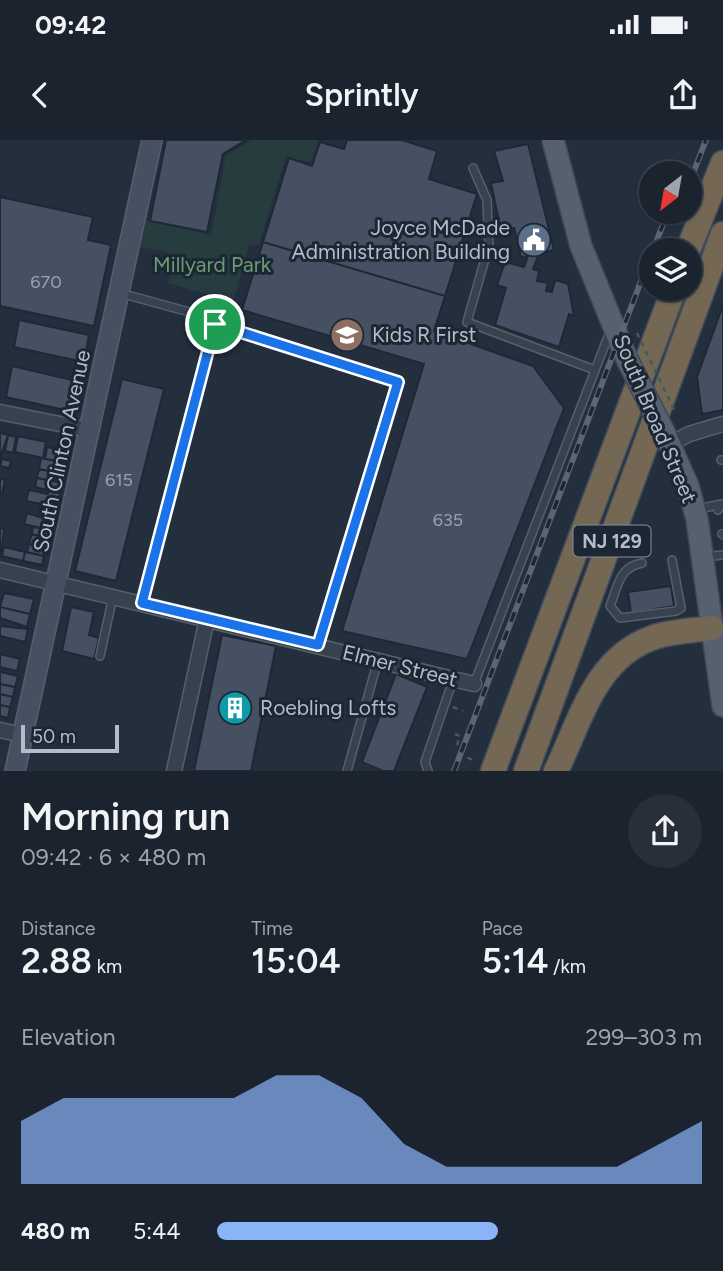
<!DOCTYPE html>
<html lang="en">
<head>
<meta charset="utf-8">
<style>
	body { margin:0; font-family:Figtree,sans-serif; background:#282f3a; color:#f1f3f6; height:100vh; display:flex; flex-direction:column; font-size:26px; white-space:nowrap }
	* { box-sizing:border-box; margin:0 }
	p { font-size:23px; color:#a0a4aa }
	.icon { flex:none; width:38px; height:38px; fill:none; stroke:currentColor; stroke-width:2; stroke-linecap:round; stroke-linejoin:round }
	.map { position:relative; height:631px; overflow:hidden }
	.panel { display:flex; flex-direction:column; background:#1b232e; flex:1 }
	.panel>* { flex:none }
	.needle { width:46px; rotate:211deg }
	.buttons { position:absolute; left:639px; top:21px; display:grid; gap:14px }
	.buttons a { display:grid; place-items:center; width:63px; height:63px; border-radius:50%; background:#1b232e; box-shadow:0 2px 5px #0004,0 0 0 2px #39404a; font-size:35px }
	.scale { position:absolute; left:21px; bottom:18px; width:98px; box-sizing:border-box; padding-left:7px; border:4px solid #b4bcc9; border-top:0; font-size:19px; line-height:24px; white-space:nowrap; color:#b4bcc9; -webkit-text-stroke:5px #1d2633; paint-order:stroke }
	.pin { position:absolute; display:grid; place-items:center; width:60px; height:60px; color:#fff; margin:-30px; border:4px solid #fff; border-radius:50%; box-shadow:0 2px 7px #0007 }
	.round { display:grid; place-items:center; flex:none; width:74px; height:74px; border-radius:37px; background:#282f3a }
	.head { display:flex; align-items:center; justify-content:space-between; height:119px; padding:0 21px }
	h1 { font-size:38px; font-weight:600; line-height:52px }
	.metrics { display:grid; grid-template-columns:repeat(3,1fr); gap:10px; height:119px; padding:7px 21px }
	.metrics div { display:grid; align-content:center }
	.metrics b { font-size:35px; font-weight:600 }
	.metrics small { font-size:19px; font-weight:400 }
	.metrics p { font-size:19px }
	.chart { height:196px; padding:14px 21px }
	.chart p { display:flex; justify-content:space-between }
	.chart svg { width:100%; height:126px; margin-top:7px; fill:#8ab4f8; opacity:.7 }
	ul { padding:0 21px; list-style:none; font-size:23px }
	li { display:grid; grid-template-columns:112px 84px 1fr; align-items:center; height:52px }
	li i { height:18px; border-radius:9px; background:#8ab4f8 }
	.status { display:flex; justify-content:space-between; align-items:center; height:49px; padding:0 35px; background:#1b232e; direction:ltr }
	.status svg { height:19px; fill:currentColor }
	header { display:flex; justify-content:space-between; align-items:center; height:91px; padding:0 21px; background:#1b232e; font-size:32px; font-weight:600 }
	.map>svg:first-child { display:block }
</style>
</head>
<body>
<div class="status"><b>09:42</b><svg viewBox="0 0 49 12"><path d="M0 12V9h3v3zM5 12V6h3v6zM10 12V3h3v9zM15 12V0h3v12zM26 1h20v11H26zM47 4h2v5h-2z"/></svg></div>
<header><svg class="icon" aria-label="back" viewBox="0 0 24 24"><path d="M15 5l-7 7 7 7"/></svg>Sprintly<svg class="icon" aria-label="share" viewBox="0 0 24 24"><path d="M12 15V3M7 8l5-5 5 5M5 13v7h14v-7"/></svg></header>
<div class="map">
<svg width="723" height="631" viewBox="0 0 723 631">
	<rect width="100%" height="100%" fill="#242f3e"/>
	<path fill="#263c3f" d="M 252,0 L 318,0 L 311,22 L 286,17 L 259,104 L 249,105 L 233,162 L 168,143 L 174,114 L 140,107 L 146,80 L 211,95 L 226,15 Z"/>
	<path fill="#455162" stroke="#1f2835" stroke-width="2" d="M 166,0 L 246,0 L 223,14 L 207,92 L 150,81 Z
		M 347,0 L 402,0 L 437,11 L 429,39 L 477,54 L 445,156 L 263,102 L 289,18 L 312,26 L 320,2 L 344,9 Z
		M 528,4 L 554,110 L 539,114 L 533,129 L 539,131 L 537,141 L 548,143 L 546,151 L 552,152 L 555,140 L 568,144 L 574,176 L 569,174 L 559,207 L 495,185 L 506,148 L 497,145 L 505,122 L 524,127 L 528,116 L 521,117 L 514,88 L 501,91 L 491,43 L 503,41 L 494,11 Z
		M 0,57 L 93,77 L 88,100 L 111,105 L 94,186 L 0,166 Z
		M 263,102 L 445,156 L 434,191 L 533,226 L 564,268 L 467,519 L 342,491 L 424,224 L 242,170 Z
		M 723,165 L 723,270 L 702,274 L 697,237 Z
		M 19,180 L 89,195 L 84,222 L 14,207 Z
		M 12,226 L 81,242 L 74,272 L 6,257 Z
		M 122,239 L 164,249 L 116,441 L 75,431 Z
		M 0,293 L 8,295 L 0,318 Z
		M 8,295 L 16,297 L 13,313 L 5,311 Z
		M 18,296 L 46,302 L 43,318 L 15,312 Z
		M 47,307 L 69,312 L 66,323 L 45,319 Z
		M 41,318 L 66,323 L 64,334 L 39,329 Z
		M 2,319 L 11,321 L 9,328 L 0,326 Z
		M 39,329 L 64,334 L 62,343 L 37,338 Z
		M 37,338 L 62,343 L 60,353 L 35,347 Z
		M 0,339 L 5,340 L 2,354 L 0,354 Z
		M 29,350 L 48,354 L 49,350 L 60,353 L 57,367 L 26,361 Z
		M 27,373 L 52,381 L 50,390 L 24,384 Z
		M 33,387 L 50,390 L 48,398 L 32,394 Z
		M 0,388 L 4,389 L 1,415 L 0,415 Z
		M 32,394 L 48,398 L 46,407 L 29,404 Z
		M 29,404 L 46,407 L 44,416 L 27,412 Z
		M 4,407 L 25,412 L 23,421 L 2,416 Z
		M 25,412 L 44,416 L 42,425 L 23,421 Z
		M 671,446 L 674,466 L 631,473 L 628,452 Z
		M 4,453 L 34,459 L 30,474 L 0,467 Z
		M 0,467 L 30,474 L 27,487 L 0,478 Z
		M 71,467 L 94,472 L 89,495 L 99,498 L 94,519 L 62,511 Z
		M 0,486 L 28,489 L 25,502 L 0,496 Z
		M 222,495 L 276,506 L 251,631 L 194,631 Z
		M 0,514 L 20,519 L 17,531 L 0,527 Z
		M 0,532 L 18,536 L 15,547 L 0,544 Z
		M 396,534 L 427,547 L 394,631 L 383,631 L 362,622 Z
		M 0,544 L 15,547 L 13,557 L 0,554 Z
		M 0,554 L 13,557 L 10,567 L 0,565 Z
		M 0,565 L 10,567 L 8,578 L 0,576 Z"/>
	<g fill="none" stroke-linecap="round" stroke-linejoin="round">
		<defs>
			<path id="lane" d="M 473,28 L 487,60 L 489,105 L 467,182 L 595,230
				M 120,153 L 193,173 L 215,184 L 398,242 L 318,505
				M 721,320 L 723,320
				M 698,369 L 722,364 L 718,370
				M 722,394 L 723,395
				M 703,417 L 723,415
				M 642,423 C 619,427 618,446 610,466 L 620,478 L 676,471 L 681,468 L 672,420
				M 142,462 L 215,184
				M 100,516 L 113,456
				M 474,544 L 611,189
				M 347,631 L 378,520
				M 428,631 L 425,622 L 453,540"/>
			<path id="street" d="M 0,272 L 90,290
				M 670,304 L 689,294 L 723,284
				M 0,430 L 474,544
				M 0,590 L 23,595
				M 174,631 L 207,479"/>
			<path id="secondary" d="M 15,631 L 152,0"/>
			<path id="primary" d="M 553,0 L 581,106 L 627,219
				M 665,294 L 688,346 L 697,379 L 723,566"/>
			<path id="highway" d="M 688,110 L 723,23
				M 493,631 L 674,149
				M 526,631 L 723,94
				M 556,631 C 580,582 595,518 652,498 C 670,491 691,491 711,488"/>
		</defs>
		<use href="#lane" stroke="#565f6c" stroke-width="10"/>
		<use href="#street" stroke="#565f6c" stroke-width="17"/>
		<use href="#secondary" stroke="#565f6c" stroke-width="22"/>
		<use href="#primary" stroke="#414a57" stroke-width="24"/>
		<use href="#highway" stroke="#434c59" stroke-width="27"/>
		<path stroke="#44595c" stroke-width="2.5" stroke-dasharray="5 5" stroke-linecap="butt" d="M 453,567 L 463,571
			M 455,594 L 460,596 L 456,608
			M 458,614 L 473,620"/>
		<use href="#lane" stroke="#38414e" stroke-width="7"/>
		<use href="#street" stroke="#38414e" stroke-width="14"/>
		<use href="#secondary" stroke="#465061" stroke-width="19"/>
		<use href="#primary" stroke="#56606e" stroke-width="21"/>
		<use href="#highway" stroke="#746855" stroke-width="24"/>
		<defs>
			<path id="rail" d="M 690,41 L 706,0
				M 653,110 L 668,72
				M 454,631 L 651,115"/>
		</defs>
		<use href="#rail" stroke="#5a6575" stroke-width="6"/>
		<use href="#rail" stroke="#1d2633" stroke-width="3.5" stroke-dasharray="10" stroke-linecap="butt"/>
		<defs>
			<path id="primary-bridge" d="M 627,219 L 665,294"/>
		</defs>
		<use href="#primary-bridge" stroke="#414a57" stroke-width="24" stroke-linecap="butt"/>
		<path stroke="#44595c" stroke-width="2.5" stroke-dasharray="5 5" stroke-linecap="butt" d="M 637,193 L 676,274"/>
		<use href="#primary-bridge" stroke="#56606e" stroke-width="21"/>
	</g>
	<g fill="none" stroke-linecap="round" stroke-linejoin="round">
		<defs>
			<path id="route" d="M 215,184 L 398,242 L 318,505 L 142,463 Z"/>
		</defs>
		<use href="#route" stroke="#fff" stroke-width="14"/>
		<use href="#route" stroke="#1a73e8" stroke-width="9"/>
	</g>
	<defs>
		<symbol id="civic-disc" viewBox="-11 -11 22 22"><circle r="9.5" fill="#5c6f8a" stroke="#1d2633"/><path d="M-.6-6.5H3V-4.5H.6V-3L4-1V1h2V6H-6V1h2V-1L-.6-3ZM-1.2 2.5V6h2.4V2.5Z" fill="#fff"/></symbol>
		<symbol id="school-disc" viewBox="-11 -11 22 22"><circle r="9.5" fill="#8d6e63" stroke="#1d2633"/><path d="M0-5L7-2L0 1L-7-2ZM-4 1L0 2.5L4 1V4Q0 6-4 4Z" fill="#fff"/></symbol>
		<symbol id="building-disc" viewBox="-11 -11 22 22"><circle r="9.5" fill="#0f9aa8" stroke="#1d2633"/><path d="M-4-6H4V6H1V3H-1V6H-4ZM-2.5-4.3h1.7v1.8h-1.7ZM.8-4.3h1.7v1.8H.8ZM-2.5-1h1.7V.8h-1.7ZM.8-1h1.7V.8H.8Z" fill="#fff"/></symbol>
	</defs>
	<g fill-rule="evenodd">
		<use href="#civic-disc" x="515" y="81" width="38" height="38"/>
		<use href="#school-disc" x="328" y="176" width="38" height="38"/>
		<use href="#building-disc" x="216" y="549" width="38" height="38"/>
	</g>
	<g text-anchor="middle" stroke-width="6" stroke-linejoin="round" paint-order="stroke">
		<g font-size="18" fill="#98a1af">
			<text x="46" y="148">670</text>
			<text x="119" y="346">615</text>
			<text x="448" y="386">635</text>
		</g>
		<rect fill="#1d2633" stroke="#878f9c" stroke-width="2" x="573.5" y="385.5" width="77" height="31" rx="5"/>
		<g font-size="19" font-weight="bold" fill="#b4bcc9">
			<text x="612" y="408">NJ 129</text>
		</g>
		<g font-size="21" fill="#b4bcc9" stroke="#1d2633" text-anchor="start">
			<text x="510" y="95" text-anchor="end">Joyce McDade<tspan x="510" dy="24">Administration Building</tspan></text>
			<text x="372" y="202">Kids R First</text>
			<text x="260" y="575">Roebling Lofts</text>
		</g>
		<g font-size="21" fill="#6b9a76" stroke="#1d2633">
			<text x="212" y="132">Millyard Park</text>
		</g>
		<g font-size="21" fill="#b4bcc9" stroke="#1d2633">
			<text transform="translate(655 279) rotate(67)" y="7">South Broad Street</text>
			<text transform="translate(62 311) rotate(-78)" y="7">South Clinton Avenue</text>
			<text transform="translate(400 526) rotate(14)" y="7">Elmer Street</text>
		</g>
	</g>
</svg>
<div class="buttons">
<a><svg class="needle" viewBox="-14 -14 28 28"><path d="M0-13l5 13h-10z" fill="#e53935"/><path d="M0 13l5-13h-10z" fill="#a0a4aa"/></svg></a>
<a><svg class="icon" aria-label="layers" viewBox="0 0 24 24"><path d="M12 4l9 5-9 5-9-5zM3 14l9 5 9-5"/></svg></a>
</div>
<div class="scale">50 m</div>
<div class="pin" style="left:215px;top:184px;background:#1e9e55"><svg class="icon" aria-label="arrive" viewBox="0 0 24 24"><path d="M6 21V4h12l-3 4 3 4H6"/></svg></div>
</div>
<section class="panel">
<div class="head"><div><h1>Morning run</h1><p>09:42 · 6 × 480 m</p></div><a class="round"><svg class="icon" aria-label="share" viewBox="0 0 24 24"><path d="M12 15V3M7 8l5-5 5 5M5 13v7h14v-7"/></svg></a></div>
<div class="metrics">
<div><p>Distance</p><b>2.88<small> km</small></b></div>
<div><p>Time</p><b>15:04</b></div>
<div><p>Pace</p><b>5:14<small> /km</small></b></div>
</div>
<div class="chart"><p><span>Elevation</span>299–303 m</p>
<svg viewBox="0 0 160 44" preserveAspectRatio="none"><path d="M0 44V22L10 14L20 14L30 14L40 14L50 14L60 6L70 6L80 14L90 30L100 38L110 38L120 38L130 38L140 38L150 30L160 22V44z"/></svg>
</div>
<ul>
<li><b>480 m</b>5:44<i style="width:58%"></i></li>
</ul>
</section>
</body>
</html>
